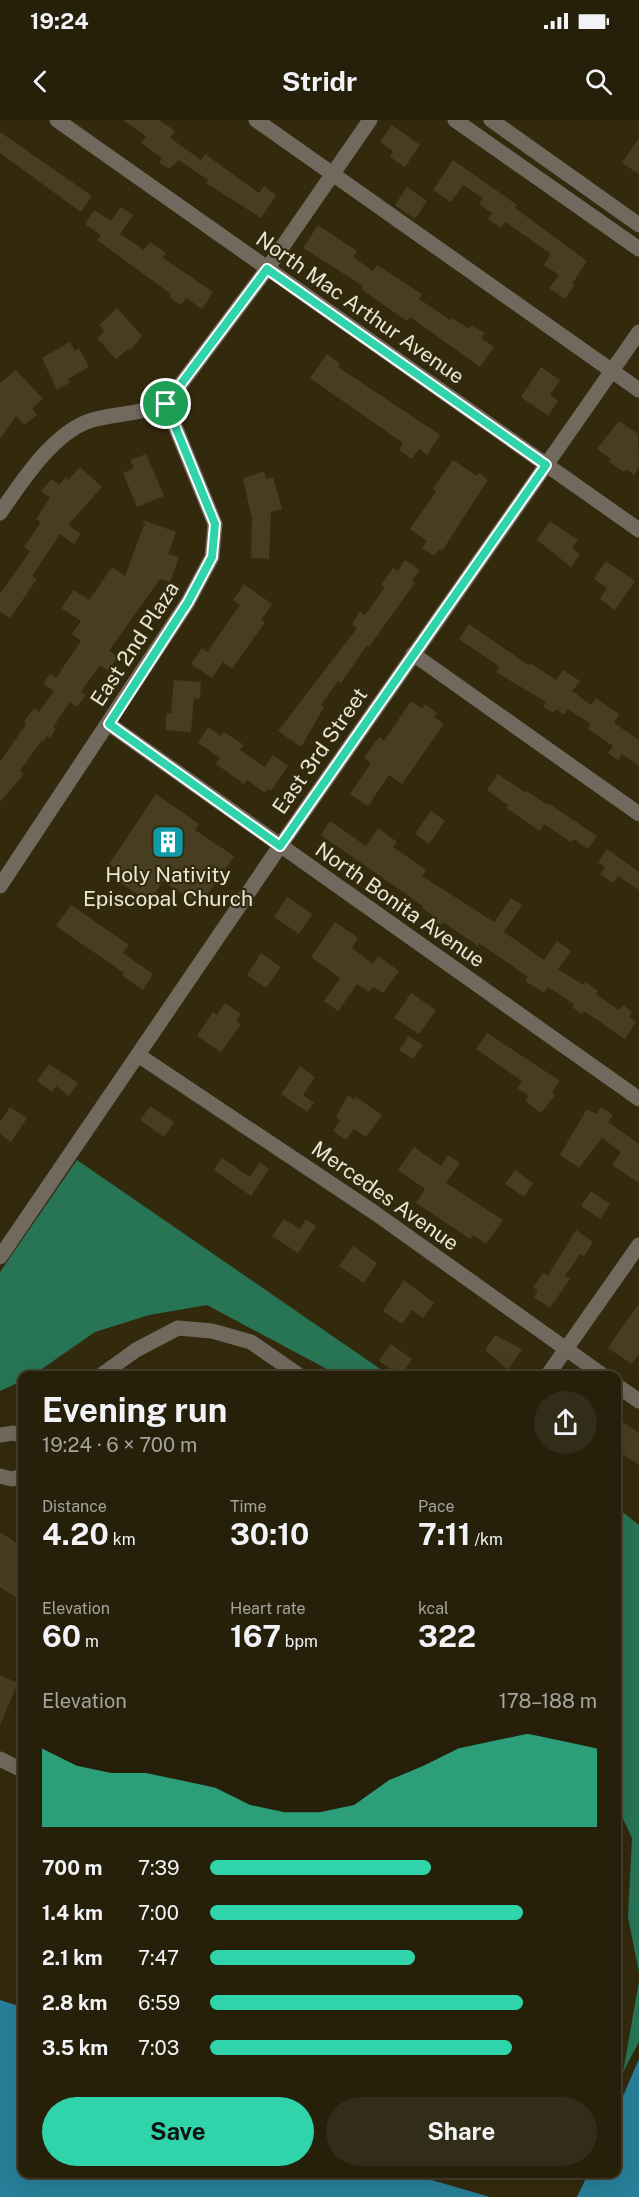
<!DOCTYPE html>
<html lang="en">
<head>
<meta charset="utf-8">
<style>
	body { margin:0; font-family:"Public Sans",sans-serif; background:#322d18; color:#f1f3f6; height:100vh; display:flex; flex-direction:column; font-size:22px; white-space:nowrap }
	* { box-sizing:border-box; margin:0 }
	p { font-size:20px; color:#a4a39c }
	.icon { flex:none; width:33px; height:33px; fill:none; stroke:currentColor; stroke-width:2; stroke-linecap:round; stroke-linejoin:round }
	.map { position:relative; flex:1; overflow:hidden }
	.side { position:absolute; left:18px; top:1251px; width:603px; height:807px; display:flex; flex-direction:column; background:#26200a; border-radius:12px; box-shadow:0 6px 24px #0002,0 0 0 2px #423e2b }
	.side>* { flex:none }
	.pin { position:absolute; display:grid; place-items:center; width:51px; height:51px; color:#fff; margin:-26px; border:3px solid #fff; border-radius:50%; box-shadow:0 2px 6px #0007 }
	.round { display:grid; place-items:center; flex:none; width:63px; height:63px; border-radius:32px; background:#322d18 }
	.overview { display:flex; align-items:center; justify-content:space-between; height:102px; padding:0 24px }
	h1 { font-size:33px; font-weight:700; line-height:45px }
	.stats { display:grid; grid-template-columns:repeat(3,1fr); gap:9px; height:102px; padding:6px 24px }
	.stats div { display:grid; align-content:center }
	.stats b { font-size:30px; font-weight:700 }
	.stats small { font-size:16px; font-weight:400 }
	.stats p { font-size:16px }
	.chart { height:168px; padding:12px 24px }
	.chart p { display:flex; justify-content:space-between }
	.chart svg { width:100%; height:108px; margin-top:6px; fill:#30d4aa; opacity:.7 }
	.cta { display:flex; gap:12px; margin-top:auto; padding:12px 24px }
	.cta a { flex:1; height:69px; border-radius:36px; background:#30d4aa; color:#111; font-size:24px; font-weight:700; line-height:69px; text-align:center }
	.cta a+a { background:#322d18; color:#f1f3f6 }
	ul { padding:0 24px; list-style:none; font-size:20px }
	li { display:grid; grid-template-columns:96px 72px 1fr; align-items:center; height:45px }
	li i { height:15px; border-radius:8px; background:#30d4aa }
	.status { display:flex; justify-content:space-between; align-items:center; height:42px; padding:0 30px; background:#26200a; direction:ltr }
	.status svg { height:16px; fill:currentColor }
	header { display:flex; justify-content:space-between; align-items:center; height:78px; padding:0 24px; background:#26200a; font-size:27px; font-weight:700 }
	.map>svg:first-child { display:block }
</style>
</head>
<body>
<div class="status"><b>19:24</b><svg viewBox="0 0 49 12"><path d="M0 12V9h3v3zM5 12V6h3v6zM10 12V3h3v9zM15 12V0h3v12zM26 1h20v11H26zM47 4h2v5h-2z"/></svg></div>
<header><svg class="icon" aria-label="back" viewBox="0 0 24 24"><path d="M15 5l-7 7 7 7"/></svg>Stridr<svg class="icon" aria-label="search" viewBox="0 0 24 24"><circle cx="10" cy="10" r="6"/><path d="M15 15l6 6"/></svg></header>
<div class="map">
<svg width="639" height="2077" viewBox="0 0 639 2077">
	<rect width="100%" height="100%" fill="#332a0e"/>
	<path fill="#287556" d="M 77,1040 L 389,1255 L 338,1255 L 207,1185 L 149,1195 L 95,1212 L 33,1255 L 22,1256 L 22,1261 L 0,1271 L 0,1152 Z
		M 616,1387 L 639,1405 L 639,1853 L 628,1797 L 632,1718 L 617,1686 Z
		M 639,1861 L 639,1922 L 623,1952 Z"/>
	<path fill="#287f99" d="M 0,1880 L 22,1887 L 22,2054 L 411,2054 L 490,2077 L 0,2077 Z
		M 639,1939 L 639,2077 L 577,2077 L 588,2054 L 616,2054 L 617,1990 Z"/>
	<path fill="#473e22" d="M 123,0 L 159,0 L 175,11 L 170,18 L 201,40 L 205,34 L 259,73 L 264,66 L 276,75 L 261,98 L 206,63 L 208,60 L 179,40 L 169,49 L 159,43 L 162,38 L 141,23 L 146,16 Z
		M 392,5 L 420,25 L 405,47 L 390,37 L 393,31 L 380,22 Z
		M 0,12 L 92,76 L 81,92 L 0,33 Z
		M 639,18 L 639,54 L 622,43 Z
		M 453,40 L 517,85 L 515,88 L 587,141 L 572,164 L 574,165 L 565,179 L 549,168 L 559,155 L 544,145 L 551,134 L 505,102 L 501,108 L 488,99 L 492,93 L 479,84 L 483,78 L 463,65 L 451,82 L 433,70 Z
		M 407,67 L 427,81 L 415,99 L 395,85 Z
		M 121,87 L 133,95 L 120,114 L 144,130 L 150,122 L 166,133 L 163,138 L 213,172 L 202,189 L 186,178 L 181,185 L 169,177 L 171,174 L 97,120 L 101,115 L 85,104 L 94,90 L 111,101 Z
		M 318,105 L 357,131 L 353,137 L 373,151 L 377,145 L 422,174 L 419,179 L 450,200 L 452,198 L 469,209 L 472,205 L 485,213 L 481,218 L 494,227 L 480,247 L 410,197 L 407,201 L 361,169 L 363,166 L 303,128 Z
		M 117,188 L 142,216 L 130,231 L 128,229 L 116,239 L 97,218 L 104,211 L 99,205 Z
		M 70,222 L 75,231 L 79,228 L 89,247 L 68,259 L 70,262 L 57,270 L 42,238 Z
		M 327,234 L 340,244 L 338,247 L 440,315 L 427,335 L 419,329 L 412,339 L 399,330 L 403,323 L 310,258 Z
		M 541,247 L 560,260 L 550,275 L 558,281 L 548,296 L 521,277 Z
		M 16,250 L 43,279 L 32,288 L 37,295 L 24,305 L 16,296 L 0,319 L 0,263 Z
		M 619,301 L 638,314 L 639,347 L 634,355 L 626,349 L 624,352 L 609,342 L 611,339 L 597,329 Z
		M 146,334 L 164,376 L 137,387 L 123,353 L 134,348 L 130,340 Z
		M 453,340 L 477,356 L 479,353 L 488,360 L 442,431 L 439,429 L 434,436 L 422,428 L 427,421 L 410,409 L 436,372 L 433,369 Z
		M 80,347 L 102,367 L 68,405 L 81,414 L 74,424 L 60,414 L 32,456 L 37,459 L 10,498 L 0,492 L 0,474 L 30,431 L 24,427 L 41,402 L 36,399 L 50,378 L 41,371 L 52,359 L 59,365 L 66,357 L 68,360 Z
		M 264,351 L 266,359 L 273,357 L 282,389 L 271,392 L 269,439 L 251,438 L 252,399 L 243,359 Z
		M 143,400 L 176,412 L 168,434 L 179,437 L 170,462 L 160,459 L 109,531 L 118,537 L 108,551 L 100,545 L 81,572 L 86,575 L 77,587 L 70,582 L 53,607 L 56,609 L 50,618 L 47,616 L 43,622 L 41,621 L 20,651 L 24,654 L 0,682 L 0,642 L 26,604 L 24,602 L 34,588 L 39,592 L 54,571 L 43,564 L 50,554 L 56,558 L 81,521 L 72,514 L 81,501 L 61,488 L 74,470 L 89,480 L 112,447 L 125,456 L 144,405 L 146,407 Z
		M 550,401 L 578,420 L 572,428 L 580,434 L 571,447 L 537,420 Z
		M 405,440 L 420,450 L 412,461 L 415,463 L 369,527 L 367,525 L 341,563 L 338,561 L 321,585 L 324,587 L 301,627 L 278,611 L 357,508 L 352,504 L 360,491 L 365,495 L 385,467 L 381,465 L 393,448 L 398,451 Z
		M 606,441 L 635,461 L 615,490 L 600,479 L 607,468 L 594,459 Z
		M 244,464 L 272,484 L 261,500 L 265,502 L 232,549 L 223,542 L 212,558 L 191,544 L 202,528 L 207,532 L 240,485 L 233,480 Z
		M 469,504 L 528,545 L 530,543 L 556,560 L 563,550 L 580,561 L 572,571 L 591,585 L 596,578 L 619,594 L 614,603 L 639,620 L 639,646 L 622,634 L 618,640 L 608,633 L 613,626 L 588,609 L 591,604 L 568,589 L 564,595 L 556,589 L 553,593 L 543,587 L 546,582 L 496,552 L 500,547 L 459,519 Z
		M 174,560 L 201,562 L 200,579 L 194,578 L 191,612 L 165,610 L 167,593 L 171,593 Z
		M 411,581 L 422,589 L 425,584 L 437,593 L 434,597 L 444,604 L 402,664 L 389,655 L 368,686 L 350,674 L 371,643 L 364,638 L 379,617 L 384,621 Z
		M 208,607 L 221,616 L 224,612 L 244,625 L 240,630 L 265,647 L 273,635 L 288,646 L 271,671 L 267,669 L 265,673 L 247,660 L 244,664 L 216,644 L 220,638 L 198,623 Z
		M 498,654 L 526,673 L 527,671 L 547,685 L 548,683 L 597,716 L 588,729 L 574,719 L 571,722 L 544,704 L 540,711 L 506,688 L 508,685 L 487,670 Z
		M 156,674 L 199,704 L 195,710 L 234,736 L 200,786 L 163,761 L 149,782 L 119,762 L 125,754 L 109,744 Z
		M 431,691 L 445,701 L 429,724 L 415,714 Z
		M 330,701 L 366,726 L 378,708 L 397,722 L 393,727 L 426,750 L 422,756 L 494,802 L 511,778 L 522,785 L 504,812 L 544,840 L 557,821 L 571,831 L 558,849 L 583,865 L 585,862 L 598,871 L 596,874 L 619,890 L 623,885 L 632,892 L 629,897 L 636,902 L 625,919 L 584,891 L 582,894 L 572,887 L 574,884 L 548,867 L 544,873 L 525,861 L 528,857 L 479,823 L 478,826 L 443,802 L 441,805 L 431,799 L 433,796 L 422,788 L 423,786 L 321,715 Z
		M 607,729 L 639,752 L 639,770 L 618,756 L 613,763 L 600,754 L 605,747 L 598,742 Z
		M 287,777 L 312,794 L 299,814 L 274,797 Z
		M 71,785 L 129,825 L 123,833 L 153,854 L 143,870 L 122,855 L 124,853 L 56,806 Z
		M 335,802 L 358,818 L 352,828 L 373,844 L 378,836 L 399,851 L 383,873 L 373,867 L 369,872 L 357,864 L 338,891 L 324,881 L 340,858 L 311,837 Z
		M 261,833 L 281,847 L 266,868 L 247,855 Z
		M 411,873 L 436,890 L 419,914 L 394,898 Z
		M 225,883 L 241,894 L 236,901 L 241,904 L 221,932 L 197,916 L 213,892 L 217,895 Z
		M 487,913 L 560,961 L 552,972 L 555,975 L 541,993 L 525,981 L 529,976 L 517,968 L 522,961 L 476,929 Z
		M 409,916 L 423,925 L 413,939 L 399,930 Z
		M 49,944 L 78,963 L 69,976 L 56,966 L 52,972 L 37,961 Z
		M 300,946 L 315,957 L 303,975 L 314,983 L 307,992 L 281,974 Z
		M 348,975 L 354,980 L 356,977 L 382,995 L 366,1017 L 354,1009 L 346,1020 L 333,1011 L 340,1000 L 336,997 Z
		M 150,986 L 174,1002 L 164,1017 L 140,1000 Z
		M 10,987 L 27,998 L 11,1022 L 0,1014 L 0,1002 Z
		M 601,987 L 613,995 L 608,1002 L 639,1024 L 639,1063 L 612,1045 L 621,1032 L 602,1018 L 579,1048 L 560,1035 L 587,989 L 596,994 Z
		M 414,1027 L 441,1046 L 448,1035 L 460,1043 L 446,1063 L 503,1100 L 486,1124 L 473,1115 L 470,1119 L 416,1083 L 425,1069 L 398,1050 Z
		M 222,1038 L 250,1057 L 260,1042 L 269,1049 L 251,1076 L 214,1050 Z
		M 515,1050 L 533,1063 L 524,1077 L 505,1064 Z
		M 591,1071 L 610,1084 L 600,1099 L 581,1086 Z
		M 284,1099 L 300,1109 L 306,1099 L 316,1106 L 298,1133 L 272,1116 Z
		M 576,1110 L 593,1122 L 584,1136 L 580,1134 L 565,1156 L 570,1159 L 550,1188 L 534,1177 L 538,1170 L 533,1167 L 543,1153 L 548,1156 Z
		M 353,1126 L 377,1143 L 364,1163 L 339,1146 Z
		M 404,1160 L 434,1183 L 423,1198 L 412,1190 L 402,1204 L 383,1191 Z
		M 639,1183 L 639,1234 L 632,1244 L 608,1228 Z
		M 495,1215 L 522,1229 L 508,1250 L 485,1230 Z
		M 391,1224 L 412,1239 L 401,1256 L 379,1241 Z
		M 622,1301 L 639,1313 L 639,1345 L 616,1330 L 616,1308 Z
		M 0,1412 L 21,1426 L 16,1433 L 22,1438 L 22,1473 L 18,1479 L 0,1467 Z
		M 0,1555 L 18,1563 L 0,1605 Z"/>
	<g fill="none" stroke-linecap="round" stroke-linejoin="round">
		<path stroke="#72695e" stroke-width="15" d="M 57,0 L 639,410
			M 256,0 L 639,270
			M 455,0 L 639,129
			M 491,0 L 639,105
			M 0,393 C 21,363 52,314 89,301 C 113,293 139,295 166,284 L 267,149 L 370,0
			M 413,534 L 639,694
			M 109,604 L 639,979
			M 0,766 L 188,482 L 212,437 L 215,404 L 166,284
			M 138,935 L 375,1093 L 604,1256
			M 0,1137 L 280,726 L 639,212
			M 100,1256 L 136,1230 L 178,1208 L 212,1211 L 251,1222 L 300,1256
			M 547,1256 L 639,1125
			M 616,1265 L 639,1281
			M 0,1315 L 14,1313 L 22,1316
			M 0,1356 L 12,1359 L 22,1356
			M 0,1639 L 22,1650"/>
	</g>
	<g fill="none" stroke-linecap="round" stroke-linejoin="round">
		<defs>
			<path id="route" d="M 267,149 L 546,345 L 280,726 L 109,604 L 188,482 L 212,437 L 215,404 L 166,284 Z"/>
		</defs>
		<use href="#route" stroke="#fff" stroke-width="12"/>
		<use href="#route" stroke="#30d4aa" stroke-width="8"/>
	</g>
	<defs>
		<symbol id="building-square" viewBox="-11 -11 22 22"><rect x="-9" y="-9" width="18" height="18" rx="4" fill="#0f9aa8" stroke="#332a0e"/><path d="M-4-6H4V6H1V3H-1V6H-4ZM-2.5-4.3h1.7v1.8h-1.7ZM.8-4.3h1.7v1.8H.8ZM-2.5-1h1.7V.8h-1.7ZM.8-1h1.7V.8H.8Z" fill="#fff"/></symbol>
	</defs>
	<g fill-rule="evenodd">
		<use href="#building-square" x="149" y="703" width="38" height="38"/>
	</g>
	<g text-anchor="middle" stroke-width="4.5" stroke-linejoin="round" paint-order="stroke">
		<g font-size="21" fill="#ebe6d5" stroke="#332a0e">
			<text transform="translate(360 188) rotate(35)" y="7">North Mac Arthur Avenue</text>
			<text transform="translate(135 524) rotate(-57)" y="7">East 2nd Plaza</text>
			<text transform="translate(320 631) rotate(-55)" y="7">East 3rd Street</text>
			<text transform="translate(400 785) rotate(35)" y="7">North Bonita Avenue</text>
			<text transform="translate(385 1076) rotate(35)" y="7">Mercedes Avenue</text>
		</g>
		<g font-size="21" fill="#ebe6d5" stroke="#332a0e">
			<text x="168" y="762">Holy Nativity<tspan x="168" dy="24">Episcopal Church</tspan></text>
		</g>
	</g>
</svg>
<div class="pin" style="left:166px;top:284px;background:#1e9e55"><svg class="icon" aria-label="arrive" viewBox="0 0 24 24"><path d="M6 21V4h12l-3 4 3 4H6"/></svg></div>
<section class="side">
<div class="overview"><div><h1>Evening run</h1><p>19:24 · 6 × 700 m</p></div><a class="round"><svg class="icon" aria-label="share" viewBox="0 0 24 24"><path d="M12 15V3M7 8l5-5 5 5M5 13v7h14v-7"/></svg></a></div>
<div class="stats">
<div><p>Distance</p><b>4.20<small> km</small></b></div>
<div><p>Time</p><b>30:10</b></div>
<div><p>Pace</p><b>7:11<small> /km</small></b></div>
</div>
<div class="stats">
<div><p>Elevation</p><b>60<small> m</small></b></div>
<div><p>Heart rate</p><b>167<small> bpm</small></b></div>
<div><p>kcal</p><b>322</b></div>
</div>
<div class="chart"><p><span>Elevation</span>178–188 m</p>
<svg viewBox="0 0 160 44" preserveAspectRatio="none"><path d="M0 44V12L10 19L20 22L30 22L40 25L50 28L60 35L70 38L80 38L90 35L100 25L110 19L120 12L130 9L140 6L150 9L160 12V44z"/></svg>
</div>
<ul>
<li><b>700 m</b>7:39<i style="width:57%"></i></li>
<li><b>1.4 km</b>7:00<i style="width:81%"></i></li>
<li><b>2.1 km</b>7:47<i style="width:53%"></i></li>
<li><b>2.8 km</b>6:59<i style="width:81%"></i></li>
<li><b>3.5 km</b>7:03<i style="width:78%"></i></li>
</ul>
<div class="cta"><a>Save</a><a>Share</a></div>
</section>
</div>
</body>
</html>
